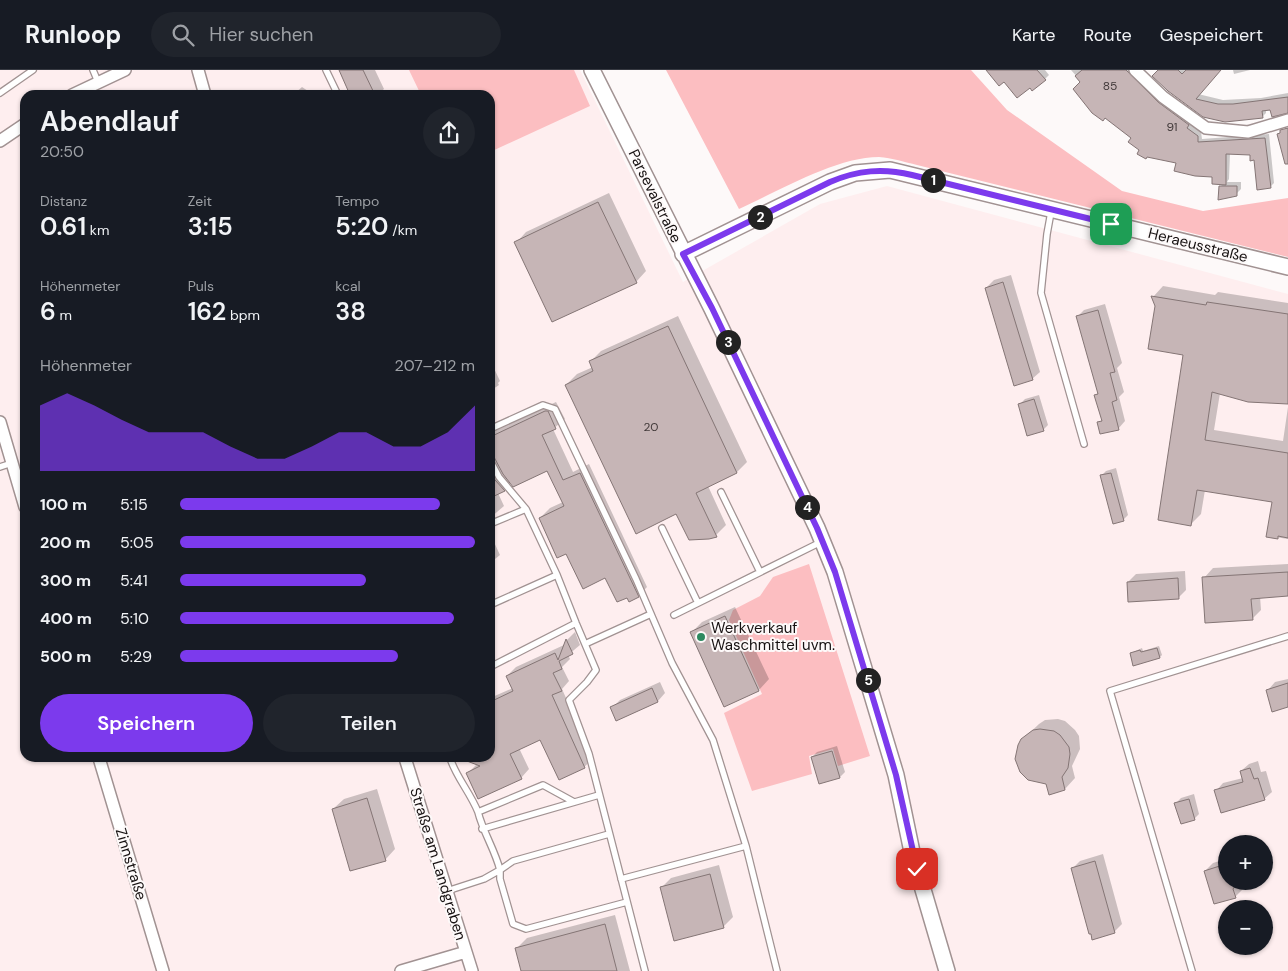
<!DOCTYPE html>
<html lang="de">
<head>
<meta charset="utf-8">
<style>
	body { margin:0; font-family:"DM Sans",sans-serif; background:#20242c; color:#f1f3f6; height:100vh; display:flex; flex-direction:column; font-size:19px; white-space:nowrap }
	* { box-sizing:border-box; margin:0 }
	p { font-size:16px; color:#9ea1a6 }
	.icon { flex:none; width:28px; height:28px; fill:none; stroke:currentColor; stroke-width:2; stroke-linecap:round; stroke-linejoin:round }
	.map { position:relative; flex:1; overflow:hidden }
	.details { position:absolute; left:20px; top:20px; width:475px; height:672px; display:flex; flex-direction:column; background:#171b24; border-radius:15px; box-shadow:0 1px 4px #0004 }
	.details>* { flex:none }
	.buttons { position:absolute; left:1218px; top:765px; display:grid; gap:10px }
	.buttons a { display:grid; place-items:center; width:55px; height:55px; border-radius:50%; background:#171b24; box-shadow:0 1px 4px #0004; font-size:25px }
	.pin { position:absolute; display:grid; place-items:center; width:42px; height:42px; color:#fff; margin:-21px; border-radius:10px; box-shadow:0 2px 8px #0006 }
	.km { position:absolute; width:25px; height:25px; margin:-12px; border-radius:50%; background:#222; color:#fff; font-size:14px; line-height:25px; text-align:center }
	.round { display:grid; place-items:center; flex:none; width:52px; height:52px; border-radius:26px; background:#20242c }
	.head { display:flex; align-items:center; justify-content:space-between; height:85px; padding:0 20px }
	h1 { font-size:28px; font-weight:600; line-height:38px }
	.stats { display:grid; grid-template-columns:repeat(3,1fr); gap:8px; height:85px; padding:5px 20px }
	.stats div { display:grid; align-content:center }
	.stats b { font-size:25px; font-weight:600 }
	.stats small { font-size:14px; font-weight:400 }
	.stats p { font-size:14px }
	.chart { height:140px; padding:10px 20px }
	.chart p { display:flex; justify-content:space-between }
	.chart svg { width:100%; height:90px; margin-top:5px; fill:#7c3aed; opacity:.7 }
	.button { display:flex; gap:10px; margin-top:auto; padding:10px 20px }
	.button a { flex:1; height:58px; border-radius:30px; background:#7c3aed; color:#fff; font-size:20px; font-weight:600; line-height:58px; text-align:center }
	.button a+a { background:#20242c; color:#f1f3f6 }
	ul { padding:0 20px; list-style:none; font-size:16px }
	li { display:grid; grid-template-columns:80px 60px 1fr; align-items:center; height:38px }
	li i { height:12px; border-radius:6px; background:#7c3aed }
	header { display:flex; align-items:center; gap:30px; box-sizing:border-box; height:70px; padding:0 25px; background:#171b24; border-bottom:1px solid #363941 }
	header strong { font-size:24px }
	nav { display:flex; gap:28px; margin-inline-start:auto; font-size:18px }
	.search { width:350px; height:45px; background:#20242c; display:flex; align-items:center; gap:12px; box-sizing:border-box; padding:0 18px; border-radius:28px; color:#9ea1a6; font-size:19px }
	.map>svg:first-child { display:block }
</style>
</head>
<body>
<header>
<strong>Runloop</strong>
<div class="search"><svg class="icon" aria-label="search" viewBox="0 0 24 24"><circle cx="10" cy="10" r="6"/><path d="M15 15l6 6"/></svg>Hier suchen</div>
<nav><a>Karte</a><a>Route</a><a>Gespeichert</a></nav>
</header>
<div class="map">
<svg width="1288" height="901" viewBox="0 0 1288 901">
	<rect width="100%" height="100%" fill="#fdf9f9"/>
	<path fill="#feeeef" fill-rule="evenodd" d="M 0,0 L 580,0 L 683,212 L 820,134 L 887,116 L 1288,224 L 1288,901 L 0,901 ZM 25,25 L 490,25 L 490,688 L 25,688 ZM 1226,774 L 1264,774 L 1264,811 L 1226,811 ZM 1226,839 L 1264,839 L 1264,876 L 1226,876 Z"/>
	<path fill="#fcbec1" d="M 409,0 L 574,0 L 590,36 L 490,82 L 490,25 L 421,25 Z
		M 666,0 L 971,0 L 1007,40 L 1122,121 L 1203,141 L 1288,128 L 1288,187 L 917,95 C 905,92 892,88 879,87 C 836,87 779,121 739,139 Z
		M 809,494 L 870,686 L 838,696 L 833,679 L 809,686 L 812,704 L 752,721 L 724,643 L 762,624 L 729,550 L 733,540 L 760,526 L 773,507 Z"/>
	<path fill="#0003" d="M 340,0 L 375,0 L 384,19 L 377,25 L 352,25 Z
		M 994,0 L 1045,0 L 1049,5 L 1045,9 L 1030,16 Z
		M 1071,0 L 1133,0 L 1201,62 L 1202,69 L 1269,64 L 1274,113 L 1270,117 L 1251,84 L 1230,83 L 1229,109 L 1227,112 L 1241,112 L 1241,119 L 1236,124 L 1220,117 L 1224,113 L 1213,106 L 1141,80 Z
		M 1160,0 L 1220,0 L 1198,24 L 1223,30 L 1261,28 L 1288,23 L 1288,42 L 1270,38 L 1266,39 L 1266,43 L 1262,47 L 1204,45 Z
		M 1233,0 L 1250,0 L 1234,4 Z
		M 302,17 L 308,21 L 312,20 L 316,25 L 293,25 Z
		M 609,123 L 646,201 L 636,212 L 516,173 L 526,162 Z
		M 1011,205 L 1040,302 L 1032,309 L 986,218 L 994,210 Z
		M 1163,216 L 1215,225 L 1218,222 L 1288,233 L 1288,333 L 1220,323 L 1214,360 L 1283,371 L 1288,337 L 1288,469 L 1269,466 L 1273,431 L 1205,420 L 1201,444 L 1191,454 L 1185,283 L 1156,236 L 1153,227 Z
		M 1105,234 L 1122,293 L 1117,298 L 1124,322 L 1119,327 L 1125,351 L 1118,359 L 1099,353 L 1103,349 L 1096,325 L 1099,322 L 1077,247 L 1084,240 Z
		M 678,246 L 747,392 L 737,402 L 708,416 L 726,455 L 716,465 L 677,443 L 566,315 L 577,304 L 593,297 L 590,292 L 601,281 Z
		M 490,290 L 500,311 L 498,313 L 499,315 L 490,321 Z
		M 1039,325 L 1048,355 L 1043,360 L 1020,334 L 1025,329 Z
		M 556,332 L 565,349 L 553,359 L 573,402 L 589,394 L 647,517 L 638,526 L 606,507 L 540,448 L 550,438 L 563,432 L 548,399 L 511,412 L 504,420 L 498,423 L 504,436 L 490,448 L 490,363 Z
		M 1116,398 L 1128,445 L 1123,450 L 1101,406 L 1106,401 Z
		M 493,470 L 500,485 L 490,493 L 490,472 Z
		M 1288,494 L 1288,524 L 1260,526 L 1261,540 L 1252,549 L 1204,508 L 1213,498 Z
		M 1185,501 L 1186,520 L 1179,527 L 1128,512 L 1136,504 Z
		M 735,537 L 769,609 L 759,620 L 725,635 L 691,563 L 702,552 Z
		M 575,562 L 580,575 L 568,585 L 570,589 L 562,597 L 569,611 L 562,619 L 593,689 L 584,697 L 540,668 L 519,678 L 529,699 L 521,708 L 468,703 L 477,694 L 461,688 L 490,688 L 490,628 L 513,618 L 507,606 L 516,597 L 564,575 L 564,577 L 567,570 Z
		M 1159,576 L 1162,585 L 1160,587 L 1131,583 L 1142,578 L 1143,581 Z
		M 1288,609 L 1288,636 L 1268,620 L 1275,612 Z
		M 660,612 L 665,623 L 658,631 L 617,649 L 612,638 L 620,630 Z
		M 1058,649 L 1065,651 L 1075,660 L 1079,666 L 1080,679 L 1072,696 L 1075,708 L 1065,719 L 1047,713 L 1022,670 L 1039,654 L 1045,650 Z
		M 837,676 L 845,702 L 840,707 L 812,687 L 817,682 Z
		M 1258,691 L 1261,702 L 1266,701 L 1272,722 L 1264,729 L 1216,721 L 1223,713 L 1243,708 L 1241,701 L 1249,694 Z
		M 377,719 L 395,779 L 385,790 L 333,739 L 344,729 Z
		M 1194,724 L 1199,744 L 1194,749 L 1176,733 L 1181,728 Z
		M 1103,784 L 1122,854 L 1114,862 L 1072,799 L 1080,791 Z
		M 1226,789 L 1226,811 L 1240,811 L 1243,819 L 1235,827 L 1205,801 L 1213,793 Z
		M 719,795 L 733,847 L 723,857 L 661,818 L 671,808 Z
		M 615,845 L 630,901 L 523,901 L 517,878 L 527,868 Z"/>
	<path fill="#c6b5b6" stroke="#847575" d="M 339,0 L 363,0 L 375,25 L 350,25 Z
		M 986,0 L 1037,0 L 1046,10 L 1032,21 L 1030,18 L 1017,28 L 1004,12 L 999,16 Z
		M 1082,0 L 1126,0 L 1158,32 L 1189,55 L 1187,58 L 1198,66 L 1198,72 L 1265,68 L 1271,118 L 1257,120 L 1254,90 L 1250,91 L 1250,85 L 1226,84 L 1226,115 L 1212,114 L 1212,107 L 1195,106 L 1174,101 L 1176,93 L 1147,87 L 1146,89 L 1137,84 L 1139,80 L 1128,72 L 1131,68 L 1105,48 L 1103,51 L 1092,43 L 1073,19 L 1080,12 L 1075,6 Z
		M 1158,0 L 1178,0 L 1182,4 L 1186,0 L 1221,0 L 1196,29 L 1218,34 L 1233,34 L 1288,27 L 1288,43 L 1272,47 L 1270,40 L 1262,41 L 1263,48 L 1225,52 L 1203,47 L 1168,21 L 1152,6 Z
		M 1288,58 L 1288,94 L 1285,94 L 1277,64 L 1280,63 L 1280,60 Z
		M 1219,116 L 1237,116 L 1237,126 L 1218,130 Z
		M 598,132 L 637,213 L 552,252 L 514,172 Z
		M 1003,212 L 1033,310 L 1014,316 L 985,218 Z
		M 1151,226 L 1206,235 L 1207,232 L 1288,244 L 1288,334 L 1248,332 L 1212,322 L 1205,370 L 1288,383 L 1288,468 L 1278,466 L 1278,469 L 1266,467 L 1272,432 L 1197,420 L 1191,456 L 1158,450 L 1183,285 L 1148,279 L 1155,236 Z
		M 1098,240 L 1115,302 L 1110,303 L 1117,330 L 1112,332 L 1119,360 L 1100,364 L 1097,352 L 1102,351 L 1094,325 L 1098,324 L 1076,246 Z
		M 668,256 L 737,403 L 696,423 L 717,467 L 709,469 L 689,470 L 676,444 L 636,464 L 565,315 L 593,301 L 589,291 Z
		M 1034,329 L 1044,361 L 1027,366 L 1018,334 Z
		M 545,341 L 548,341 L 556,359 L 542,365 L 563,410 L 580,403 L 639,527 L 629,532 L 627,528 L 617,532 L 605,508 L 583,519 L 566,484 L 557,488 L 539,448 L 564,436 L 547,401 L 513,417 L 503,404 L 494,387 L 490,385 L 490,367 Z
		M 490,400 L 495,410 L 505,421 L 490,428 Z
		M 1111,403 L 1124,451 L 1113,454 L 1100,405 Z
		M 1288,502 L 1288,526 L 1251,529 L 1253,550 L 1205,553 L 1202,507 Z
		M 1178,508 L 1179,529 L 1128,532 L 1127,512 Z
		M 725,546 L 759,621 L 724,637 L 690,562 Z
		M 566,569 L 573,584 L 559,591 L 562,599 L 553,603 L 562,621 L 552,625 L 585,698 L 559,710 L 540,670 L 510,684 L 522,709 L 478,729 L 466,703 L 480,696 L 459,688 L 490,688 L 490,632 L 513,621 L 506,606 L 555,583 L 558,590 Z
		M 1157,578 L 1160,588 L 1133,596 L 1130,583 L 1140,580 L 1141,582 Z
		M 1288,613 L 1288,637 L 1272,642 L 1266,620 Z
		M 652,618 L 658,632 L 616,651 L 610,637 Z
		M 1040,659 L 1054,661 L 1060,665 L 1069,677 L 1070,684 L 1068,698 L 1062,707 L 1065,720 L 1049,725 L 1046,714 L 1028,710 L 1020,702 L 1015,689 L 1018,675 L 1021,669 L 1033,660 Z
		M 832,681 L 840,708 L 819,714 L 811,687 Z
		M 1250,698 L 1254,709 L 1258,708 L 1265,730 L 1221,743 L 1214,720 L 1243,712 L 1240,701 Z
		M 367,728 L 386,791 L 350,801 L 332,739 Z
		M 1189,729 L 1195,750 L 1181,754 L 1174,733 Z
		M 1095,791 L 1115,863 L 1092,870 L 1091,864 L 1089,864 L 1071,798 Z
		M 1226,794 L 1226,811 L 1230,811 L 1231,814 L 1235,816 L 1233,819 L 1236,828 L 1214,834 L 1204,801 Z
		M 710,804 L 724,858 L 674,871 L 660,817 Z
		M 605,854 L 617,901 L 521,901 L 515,878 Z"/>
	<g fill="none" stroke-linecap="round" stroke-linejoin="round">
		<defs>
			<path id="lane" d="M 93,0 L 98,12
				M 326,0 L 338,25
				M 0,23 L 33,0
				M 1051,142 L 1047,164 L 1041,223 L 1084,374
				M 490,359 L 543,335 L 555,339 L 636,509 L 672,593 L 713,670 L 746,776
				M 490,390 L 499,407 L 526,439 L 557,505 L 576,553 L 596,600 L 587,612 L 569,630 L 589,684 L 645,901
				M 0,397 L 12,393
				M 721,422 L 760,502
				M 490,454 L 526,439
				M 662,458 L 698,533
				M 490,535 L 557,505
				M 674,545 L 821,472
				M 585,574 L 651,544
				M 490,597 L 576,553
				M 450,688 C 456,707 470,722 478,742 L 543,715 L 574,732
				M 482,759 L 599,725
				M 609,764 L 513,791 L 500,800 L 500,809 L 513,854 L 526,859 L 627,832
				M 621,809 L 746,776 L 777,901
				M 447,821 L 484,809 L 500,800 C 495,780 483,762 478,742
				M 1192,901 L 1110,621 L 1288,566"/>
			<path id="street" d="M 198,0 L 205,25
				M 1135,0 L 1163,27 L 1206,58 L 1248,62 L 1288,50
				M 72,25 L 125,0
				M 0,71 L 25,54
				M 0,352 L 25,437
				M 99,688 L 163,901
				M 405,688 L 472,901
				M 401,901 L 466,882"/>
			<path id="secondary" d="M 592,0 L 712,239 L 817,458 L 835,502 L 896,705 L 912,782 L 947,901
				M 683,184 L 830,112 L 855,103 L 890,100 L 1288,197"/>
		</defs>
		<use href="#lane" stroke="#a19292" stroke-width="8"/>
		<use href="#street" stroke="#a19292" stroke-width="14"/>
		<use href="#secondary" stroke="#a19292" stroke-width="18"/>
		<use href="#lane" stroke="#fff" stroke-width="5.5"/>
		<use href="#street" stroke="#fff" stroke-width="11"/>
		<use href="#secondary" stroke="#fff" stroke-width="15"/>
	</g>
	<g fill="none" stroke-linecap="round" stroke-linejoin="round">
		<defs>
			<path id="route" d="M 917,799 L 896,705 L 835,502 L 817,458 L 774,368 L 712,238 L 683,184 L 830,112 C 858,100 883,98 912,105 L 1111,154"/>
		</defs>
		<use href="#route" stroke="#fff" stroke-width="10"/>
		<use href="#route" stroke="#7c3aed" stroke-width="6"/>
	</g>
	<circle fill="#2d8960" stroke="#fdf9f9" stroke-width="2" cx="701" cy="567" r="5"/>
	<g text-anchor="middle" stroke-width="4" stroke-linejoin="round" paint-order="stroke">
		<g font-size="12" fill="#423a3a">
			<text x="1110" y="20">85</text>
			<text x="1172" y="61">91</text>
			<text x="651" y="361">20</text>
		</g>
		<g font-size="15" fill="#161111" stroke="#fdf9f9">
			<text transform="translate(655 126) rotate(64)" y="5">Parsevalstraße</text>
			<text transform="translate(1198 175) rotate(14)" y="5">Heraeusstraße</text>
			<text transform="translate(131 794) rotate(73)" y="5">Zinnstraße</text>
			<text transform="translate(438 794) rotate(73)" y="5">Straße am Landgraben</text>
		</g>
		<g font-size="15" fill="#161111" stroke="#fdf9f9" text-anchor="start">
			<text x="711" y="563">Werkverkauf<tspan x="711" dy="17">Waschmittel uvm.</tspan></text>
		</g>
	</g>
</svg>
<div class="buttons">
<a>+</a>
<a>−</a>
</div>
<div class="pin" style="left:1111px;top:154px;background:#1e9e55"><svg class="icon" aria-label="arrive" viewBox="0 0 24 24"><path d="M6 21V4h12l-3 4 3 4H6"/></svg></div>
<div class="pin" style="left:917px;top:799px;background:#d93025"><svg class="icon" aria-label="check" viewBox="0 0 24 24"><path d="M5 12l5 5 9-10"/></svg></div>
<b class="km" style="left:933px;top:110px">1</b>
<b class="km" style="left:760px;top:147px">2</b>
<b class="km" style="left:728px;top:272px">3</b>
<b class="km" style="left:807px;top:437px">4</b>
<b class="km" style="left:868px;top:610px">5</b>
<section class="details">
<div class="head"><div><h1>Abendlauf</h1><p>20:50</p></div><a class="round"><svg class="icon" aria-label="share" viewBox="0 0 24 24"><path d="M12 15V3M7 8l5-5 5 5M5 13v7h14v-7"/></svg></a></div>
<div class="stats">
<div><p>Distanz</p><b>0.61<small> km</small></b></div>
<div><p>Zeit</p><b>3:15</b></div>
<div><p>Tempo</p><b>5:20<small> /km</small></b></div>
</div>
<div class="stats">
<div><p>Höhenmeter</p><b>6<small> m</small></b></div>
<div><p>Puls</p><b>162<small> bpm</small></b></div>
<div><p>kcal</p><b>38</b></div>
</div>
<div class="chart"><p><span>Höhenmeter</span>207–212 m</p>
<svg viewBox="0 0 160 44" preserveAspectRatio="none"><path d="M0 44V12L10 6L20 12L30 19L40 25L50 25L60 25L70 32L80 38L90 38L100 32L110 25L120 25L130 32L140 32L150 25L160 12V44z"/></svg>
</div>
<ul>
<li><b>100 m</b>5:15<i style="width:88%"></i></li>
<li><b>200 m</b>5:05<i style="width:100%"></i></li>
<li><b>300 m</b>5:41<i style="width:63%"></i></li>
<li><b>400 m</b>5:10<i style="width:93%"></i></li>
<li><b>500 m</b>5:29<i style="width:74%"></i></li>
</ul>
<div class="button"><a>Speichern</a><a>Teilen</a></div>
</section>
</div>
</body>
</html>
